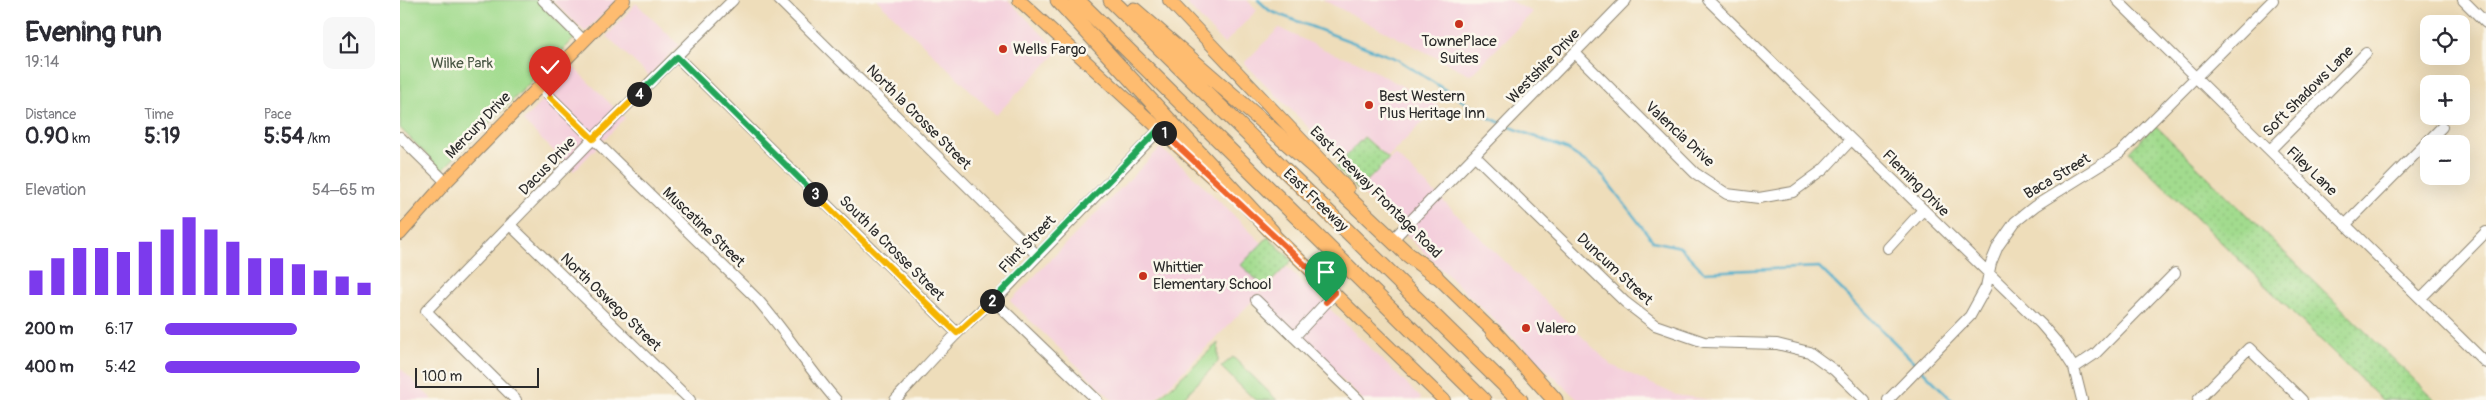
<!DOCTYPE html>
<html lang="en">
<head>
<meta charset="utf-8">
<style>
	body { margin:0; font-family:Pangolin,sans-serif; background:#f7f7f7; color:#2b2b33; height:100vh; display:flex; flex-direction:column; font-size:19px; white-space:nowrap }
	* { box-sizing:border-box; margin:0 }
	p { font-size:16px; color:#7c7c81 }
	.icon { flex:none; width:28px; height:28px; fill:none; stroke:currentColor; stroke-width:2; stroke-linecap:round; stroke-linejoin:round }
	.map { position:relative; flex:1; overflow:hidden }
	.panel { display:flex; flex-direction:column; background:#fff; width:400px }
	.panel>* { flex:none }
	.tools { position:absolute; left:2020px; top:15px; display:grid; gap:10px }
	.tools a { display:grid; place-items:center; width:50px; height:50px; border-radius:10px; background:#fff; box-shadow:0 5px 20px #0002; font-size:25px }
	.scale { position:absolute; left:15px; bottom:12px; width:124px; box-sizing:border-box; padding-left:5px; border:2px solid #2b2b2b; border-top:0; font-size:14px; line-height:18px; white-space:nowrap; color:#2b2b2b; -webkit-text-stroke:4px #fbf7ec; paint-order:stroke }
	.pin { position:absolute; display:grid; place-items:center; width:42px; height:42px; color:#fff; margin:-51px -21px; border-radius:50% 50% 50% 0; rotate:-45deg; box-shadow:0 0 5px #0007 }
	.pin .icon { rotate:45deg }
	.km { position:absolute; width:25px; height:25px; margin:-12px; border-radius:50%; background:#222; color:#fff; font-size:14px; line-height:25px; text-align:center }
	.round { display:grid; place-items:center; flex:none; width:52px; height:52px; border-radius:10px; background:#f7f7f7 }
	.summary { display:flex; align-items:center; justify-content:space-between; height:85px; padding:0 25px }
	h1 { font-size:28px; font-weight:800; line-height:38px }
	.figures { display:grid; grid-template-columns:repeat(3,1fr); gap:8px; height:85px; padding:5px 25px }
	.figures div { display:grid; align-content:center }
	.figures b { font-size:21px; font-weight:800 }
	.figures small { font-size:14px; font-weight:400 }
	.figures p { font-size:14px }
	.chart { height:140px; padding:10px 25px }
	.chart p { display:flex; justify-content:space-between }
	.chart svg { width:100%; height:90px; margin-top:5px; stroke:#7c3aed; stroke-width:6 }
	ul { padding:0 25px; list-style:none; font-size:16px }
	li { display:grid; grid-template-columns:80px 60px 1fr; align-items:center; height:38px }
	li i { height:12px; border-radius:6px; background:#7c3aed }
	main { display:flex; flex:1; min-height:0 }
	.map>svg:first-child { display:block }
</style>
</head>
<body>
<main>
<section class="panel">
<div class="summary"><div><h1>Evening run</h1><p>19:14</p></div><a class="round"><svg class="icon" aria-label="share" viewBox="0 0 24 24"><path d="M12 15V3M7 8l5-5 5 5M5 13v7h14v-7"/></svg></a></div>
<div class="figures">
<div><p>Distance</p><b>0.90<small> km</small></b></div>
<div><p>Time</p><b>5:19</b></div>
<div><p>Pace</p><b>5:54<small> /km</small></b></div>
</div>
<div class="chart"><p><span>Elevation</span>54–65 m</p>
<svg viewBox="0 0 160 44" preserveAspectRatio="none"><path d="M5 44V32M15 44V26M25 44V21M35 44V21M45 44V23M55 44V18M65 44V12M75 44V6M85 44V12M95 44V18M105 44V26M115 44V26M125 44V29M135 44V32M145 44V35M155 44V38"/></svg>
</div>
<ul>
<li><b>200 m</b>6:17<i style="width:63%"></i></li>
<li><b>400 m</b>5:42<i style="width:93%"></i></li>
</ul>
</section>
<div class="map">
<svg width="2086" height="400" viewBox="0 0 2086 400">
	<defs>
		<pattern id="grass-dots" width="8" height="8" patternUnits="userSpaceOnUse" patternTransform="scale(1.25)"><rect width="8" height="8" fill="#a2db8e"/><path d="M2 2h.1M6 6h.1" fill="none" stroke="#8cbc7b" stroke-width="1.8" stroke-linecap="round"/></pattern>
	</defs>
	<rect width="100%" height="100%" fill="#fbf7ec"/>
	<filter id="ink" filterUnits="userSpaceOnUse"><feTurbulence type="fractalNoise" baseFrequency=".02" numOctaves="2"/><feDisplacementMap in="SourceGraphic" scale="10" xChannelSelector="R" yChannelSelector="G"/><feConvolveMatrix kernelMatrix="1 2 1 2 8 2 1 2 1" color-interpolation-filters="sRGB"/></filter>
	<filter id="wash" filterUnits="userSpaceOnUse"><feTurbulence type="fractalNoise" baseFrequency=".0096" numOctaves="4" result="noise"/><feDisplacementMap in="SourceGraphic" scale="20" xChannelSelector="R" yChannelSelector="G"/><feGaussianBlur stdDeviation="1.12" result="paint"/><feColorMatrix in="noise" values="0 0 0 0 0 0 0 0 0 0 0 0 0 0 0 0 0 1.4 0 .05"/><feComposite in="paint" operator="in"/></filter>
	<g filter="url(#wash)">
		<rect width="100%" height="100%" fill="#eeddba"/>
		<path fill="#f4cfdc" d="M 152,0 L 217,0 L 185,32 Z
			M 477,0 L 608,0 L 659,51 L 596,115 Z
			M 783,0 L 847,0 L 857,10 L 824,44 Z
			M 923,0 L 1108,0 L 1133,12 L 1071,75 Z
			M 236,3 L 279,45 L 249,76 L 207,36 Z
			M 879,28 L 932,53 L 956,61 L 1039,106 L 988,157 L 964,136 L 941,160 L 844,63 Z
			M 173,67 L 225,118 L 174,171 L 123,121 Z
			M 760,148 L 784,167 L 862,243 L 841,265 L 865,288 L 755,400 L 713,400 L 610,301 Z
			M 995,154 L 1211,365 L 1276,395 L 1312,400 L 1178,400 L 959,190 Z
			M 887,267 L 1021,398 L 1019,400 L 963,400 L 857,297 Z
			M 0,368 L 33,400 L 0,400 Z"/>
		<path fill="url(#grass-dots)" stroke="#66835c" d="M 1755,125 L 2035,400 L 1982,400 L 1729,152 Z
			M 964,137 L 989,159 L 958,190 L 935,167 Z
			M 868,237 L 892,260 L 865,288 L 841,265 Z"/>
		<path fill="#a2db8e" stroke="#66835c" d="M 0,0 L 136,0 L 175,38 L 42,170 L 0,128 Z
			M 818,343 L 818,362 L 781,400 L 757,400 Z
			M 833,357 L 877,400 L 855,400 L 821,367 Z"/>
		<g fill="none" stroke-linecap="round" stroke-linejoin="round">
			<path stroke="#4aacca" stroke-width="2.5" d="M 858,0 L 870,11 L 997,59 L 1086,116 L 1103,124
				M 1108,126 L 1168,150 L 1199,171 L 1253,241 L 1280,247 L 1304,272 L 1419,267 L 1517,365
				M 1521,369 L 1552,400"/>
		</g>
	</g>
	<g filter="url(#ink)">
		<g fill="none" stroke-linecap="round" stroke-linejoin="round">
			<defs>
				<path id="minor" d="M 143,0 L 184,41
					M 379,0 L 637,255
					M 1308,0 L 1641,324 L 1659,345 L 1674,368 L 1682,400
					M 1717,0 L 2086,363
					M 2063,0 L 2086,23
					M 1176,54 L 1295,173 L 1327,194 L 1359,198 L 1393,192 L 1423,170 L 1451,140
					M 277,57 L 557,333
					M 139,86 L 357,299 C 386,332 408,368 436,400
					M 0,137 L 46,182
					M 1870,150 L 1966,53
					M 1075,156 L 1225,302 L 1255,325 L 1304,342 L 1377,344 L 1409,352 L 1434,370 L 1465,400
					M 1946,224 L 2042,127
					M 110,225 L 290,400
					M 996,236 L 1226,0
					M 1488,248 L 1522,211
					M 2021,298 L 2086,232
					M 593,300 L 697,400
					M 856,300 L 959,400
					M 894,337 L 935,293
					M 1674,368 L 1695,354 L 1775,273
					M 116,400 L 26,311 L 193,139 L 333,0
					M 495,400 C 529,364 561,325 601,294 L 760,129
					M 1488,400 L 1570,316 L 1586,287 L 1591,263 L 1598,246 L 1615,222 L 1635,206 L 1720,153 L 1873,0
					M 1798,400 L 1849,348 L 1902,400"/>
				<path id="major" d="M 619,0 L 818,183
					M 769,0 L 948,189
					M 866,227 L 1044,400
					M 0,234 L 46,182 L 224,0
					M 1028,268 L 1100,338"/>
				<path id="highway" d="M 658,0 L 872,232
					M 677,0 L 1083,400
					M 711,0 L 1120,400
					M 734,10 L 916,168 L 1006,253 L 1035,275
					M 1093,331 L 1155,400"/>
			</defs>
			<use href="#minor" stroke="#8c8472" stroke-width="12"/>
			<use href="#major" stroke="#8c8472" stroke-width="14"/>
			<use href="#highway" stroke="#8c8472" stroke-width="17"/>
			<use href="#minor" stroke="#fff" stroke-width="10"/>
			<use href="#major" stroke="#febc70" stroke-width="12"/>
			<use href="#highway" stroke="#febc70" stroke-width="15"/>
		</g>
	</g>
	<g fill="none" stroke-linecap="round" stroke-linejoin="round" filter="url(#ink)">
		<defs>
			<path id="split-1" d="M 764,133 L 935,293 L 926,302"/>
			<path id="split-2" d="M 592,301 L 760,128 L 764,133"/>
			<path id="split-3" d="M 415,194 L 557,333 L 592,301"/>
			<path id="split-4" d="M 239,94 L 277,57 L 415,194"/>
			<path id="split-5" d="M 150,97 L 193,139 L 239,94"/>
		</defs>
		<use href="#split-1" stroke="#fff" stroke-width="10"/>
		<use href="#split-2" stroke="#fff" stroke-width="10"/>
		<use href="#split-3" stroke="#fff" stroke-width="10"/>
		<use href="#split-4" stroke="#fff" stroke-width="10"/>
		<use href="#split-5" stroke="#fff" stroke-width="10"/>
		<use href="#split-1" stroke="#f0652b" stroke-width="6"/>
		<use href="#split-2" stroke="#22a559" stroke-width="6"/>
		<use href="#split-3" stroke="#f5b400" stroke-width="6"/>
		<use href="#split-4" stroke="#22a559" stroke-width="6"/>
		<use href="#split-5" stroke="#f5b400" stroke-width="6"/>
	</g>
	<g fill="#c8321e" stroke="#fbf7ec" stroke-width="2">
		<circle cx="1059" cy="24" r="5"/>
		<circle cx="603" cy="49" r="5"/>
		<circle cx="969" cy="105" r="5"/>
		<circle cx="743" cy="276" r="5"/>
		<circle cx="1126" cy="328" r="5"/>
	</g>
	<g text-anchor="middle" stroke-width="5" stroke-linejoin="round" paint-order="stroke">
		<g font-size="15" fill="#2b2b2b" stroke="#fbf7ec" text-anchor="start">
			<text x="1059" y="46" text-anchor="middle">TownePlace<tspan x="1059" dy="17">Suites</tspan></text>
			<text x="613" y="54">Wells Fargo</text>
			<text x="979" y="101">Best Western<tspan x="979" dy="17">Plus Heritage Inn</tspan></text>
			<text x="753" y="272">Whittier<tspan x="753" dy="17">Elementary School</tspan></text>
			<text x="1136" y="333">Valero</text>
		</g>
		<g font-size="15" fill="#495744" stroke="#fbf7ec">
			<text x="62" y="68">Wilke Park</text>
		</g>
		<g font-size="15" fill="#2b2b2b" stroke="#fbf7ec">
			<text transform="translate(1143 66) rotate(-46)" y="5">Westshire Drive</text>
			<text transform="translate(1908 91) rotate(-45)" y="5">Soft Shadows Lane</text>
			<text transform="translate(519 117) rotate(45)" y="5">North la Crosse Street</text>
			<text transform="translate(78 125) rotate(-46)" y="5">Mercury Drive</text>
			<text transform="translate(1280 134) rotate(43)" y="5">Valencia Drive</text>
			<text transform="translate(147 166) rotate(-46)" y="5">Dacus Drive</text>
			<text transform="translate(1912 171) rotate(44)" y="5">Filey Lane</text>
			<text transform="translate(1657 176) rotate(-31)" y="5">Baca Street</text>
			<text transform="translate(1516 183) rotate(45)" y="5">Fleming Drive</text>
			<text transform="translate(976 192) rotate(45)" y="5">East Freeway Frontage Road</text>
			<text transform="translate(916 200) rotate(44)" y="5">East Freeway</text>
			<text transform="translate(304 227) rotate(44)" y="5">Muscatine Street</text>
			<text transform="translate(627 244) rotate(-46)" y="5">Flint Street</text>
			<text transform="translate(492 248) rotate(45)" y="5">South la Crosse Street</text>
			<text transform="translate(1215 269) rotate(43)" y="5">Duncum Street</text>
			<text transform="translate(211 302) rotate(44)" y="5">North Oswego Street</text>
		</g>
	</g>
</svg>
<div class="tools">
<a><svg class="icon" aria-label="locate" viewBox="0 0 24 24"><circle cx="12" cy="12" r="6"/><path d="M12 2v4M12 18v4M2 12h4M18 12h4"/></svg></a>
<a>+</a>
<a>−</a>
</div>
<div class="scale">100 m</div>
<div class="pin" style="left:926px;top:302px;background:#1e9e55"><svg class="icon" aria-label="arrive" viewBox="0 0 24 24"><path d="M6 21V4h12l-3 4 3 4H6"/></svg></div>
<div class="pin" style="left:150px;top:97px;background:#d93025"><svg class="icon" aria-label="check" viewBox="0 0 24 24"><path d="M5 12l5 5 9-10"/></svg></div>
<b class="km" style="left:764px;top:133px">1</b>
<b class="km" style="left:592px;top:301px">2</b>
<b class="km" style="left:415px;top:194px">3</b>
<b class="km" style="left:239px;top:94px">4</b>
</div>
</main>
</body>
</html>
